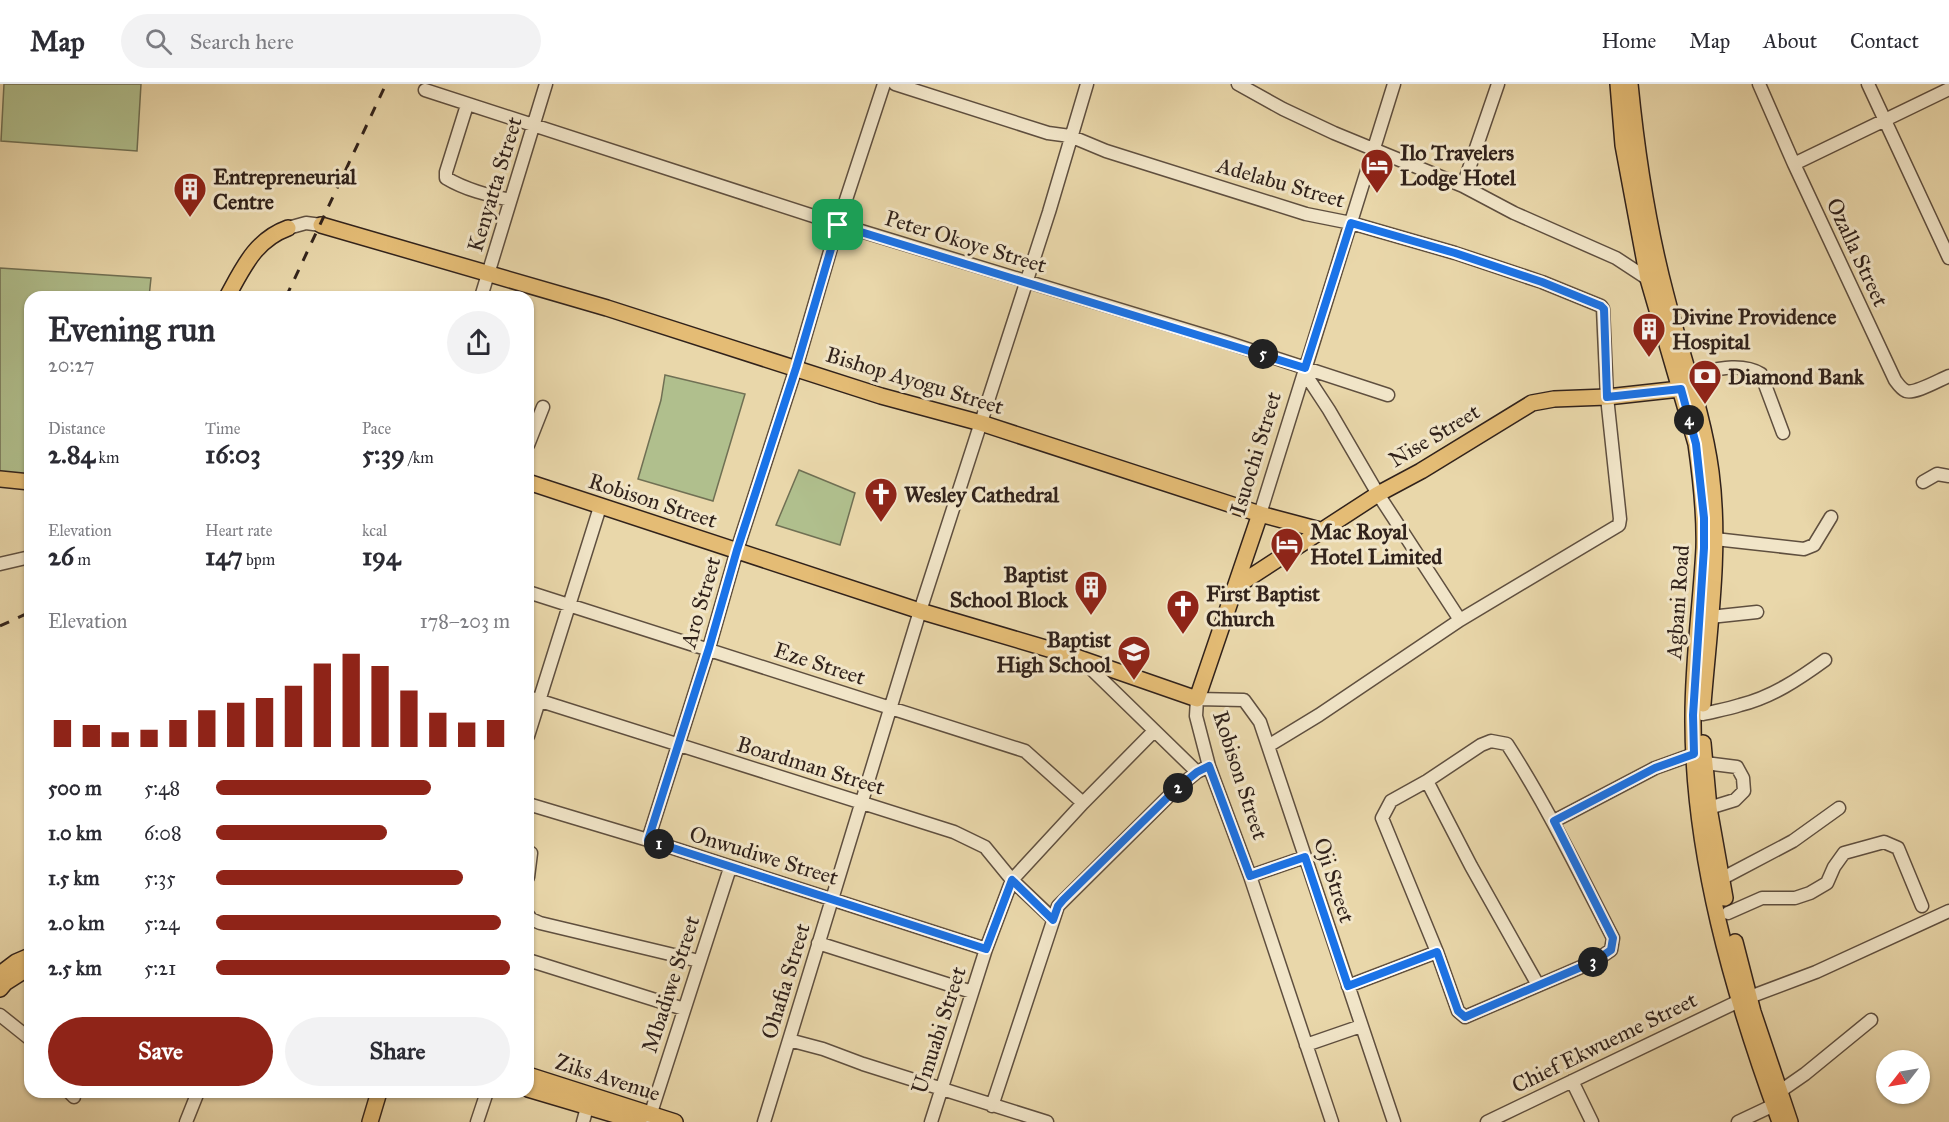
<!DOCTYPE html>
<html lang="en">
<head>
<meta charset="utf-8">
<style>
	body { margin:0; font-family:"IM FELL Great Primer",serif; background:#f2f2f3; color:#2b2b33; height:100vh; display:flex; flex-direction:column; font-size:22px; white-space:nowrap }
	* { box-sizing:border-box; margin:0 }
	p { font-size:20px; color:#7c7c81 }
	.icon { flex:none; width:33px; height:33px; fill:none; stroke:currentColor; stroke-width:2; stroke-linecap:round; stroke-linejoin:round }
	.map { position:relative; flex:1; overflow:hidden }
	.sheet { position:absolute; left:24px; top:207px; width:510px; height:807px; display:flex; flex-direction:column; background:#fff; border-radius:18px; box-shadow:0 2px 4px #0004 }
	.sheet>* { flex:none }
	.needle { width:39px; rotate:239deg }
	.fabs { position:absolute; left:1876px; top:966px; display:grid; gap:12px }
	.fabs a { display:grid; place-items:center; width:54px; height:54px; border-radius:50%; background:#fff; box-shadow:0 2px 4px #0004; font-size:30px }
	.pin { position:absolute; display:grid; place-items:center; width:51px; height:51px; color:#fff; margin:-26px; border-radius:12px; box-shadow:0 3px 9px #0006 }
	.km { position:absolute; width:30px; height:30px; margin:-15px; border-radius:50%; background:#222; color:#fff; font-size:16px; line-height:30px; text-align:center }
	.round { display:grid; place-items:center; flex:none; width:63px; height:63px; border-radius:32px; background:#f2f2f3 }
	.overview { display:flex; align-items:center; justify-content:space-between; height:102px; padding:0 24px }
	h1 { font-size:33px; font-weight:700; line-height:45px }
	.metrics { display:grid; grid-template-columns:repeat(3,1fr); gap:9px; height:102px; padding:6px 24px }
	.metrics div { display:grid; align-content:center }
	.metrics b { font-size:26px; font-weight:700 }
	.metrics small { font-size:16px; font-weight:400 }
	.metrics p { font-size:16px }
	.chart { height:168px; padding:12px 24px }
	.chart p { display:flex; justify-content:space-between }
	.chart svg { width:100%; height:108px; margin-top:6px; stroke:#8f2418; stroke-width:6 }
	.action { display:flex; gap:12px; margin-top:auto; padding:12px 24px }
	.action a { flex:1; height:69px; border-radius:36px; background:#8f2418; color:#fff; font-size:24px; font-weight:700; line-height:69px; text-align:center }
	.action a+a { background:#f2f2f3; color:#2b2b33 }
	ul { padding:0 24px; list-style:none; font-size:20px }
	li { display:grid; grid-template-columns:96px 72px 1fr; align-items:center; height:45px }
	li i { height:15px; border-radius:8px; background:#8f2418 }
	header { display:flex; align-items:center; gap:36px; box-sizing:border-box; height:84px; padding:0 30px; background:#fff; border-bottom:2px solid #e1e1e2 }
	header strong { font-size:28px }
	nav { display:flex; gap:33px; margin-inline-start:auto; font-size:21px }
	.search { width:420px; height:54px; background:#f2f2f3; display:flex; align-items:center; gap:15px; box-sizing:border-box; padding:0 21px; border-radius:33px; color:#7c7c81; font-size:22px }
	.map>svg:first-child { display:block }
</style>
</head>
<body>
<header>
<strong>Map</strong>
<div class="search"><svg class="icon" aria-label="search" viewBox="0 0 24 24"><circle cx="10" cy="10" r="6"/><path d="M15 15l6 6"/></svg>Search here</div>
<nav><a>Home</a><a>Map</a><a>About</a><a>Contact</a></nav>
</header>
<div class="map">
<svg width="1949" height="1038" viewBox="0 0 1949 1038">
	<rect width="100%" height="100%" fill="#e9d7aa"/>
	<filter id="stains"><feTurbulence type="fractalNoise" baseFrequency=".00333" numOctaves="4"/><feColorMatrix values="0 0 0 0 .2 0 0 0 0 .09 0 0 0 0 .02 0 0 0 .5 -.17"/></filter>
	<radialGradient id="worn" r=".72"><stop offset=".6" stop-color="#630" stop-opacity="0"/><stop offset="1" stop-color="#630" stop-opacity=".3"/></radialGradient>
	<path fill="#b0bf8d" stroke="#707054" stroke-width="1.5" d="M 4,0 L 141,0 L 137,67 L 1,57 Z
		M 0,184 L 151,194 L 149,213 L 30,213 L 30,391 L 0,389 Z
		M 665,291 L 745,310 L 713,417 L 638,395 L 661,316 Z
		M 799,386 L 855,409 L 840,461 L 776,441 Z"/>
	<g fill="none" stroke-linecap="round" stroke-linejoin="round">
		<defs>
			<path id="minor" d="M 895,0 L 1048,49 L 1070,52 L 1106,67 L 1306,130 L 1351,139 L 1455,169 L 1542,198 L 1601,222 L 1603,225 L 1607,313 L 1620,435 L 1619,441 L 1460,536 L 1319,631 L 1268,662
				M 1238,0 L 1283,25 L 1334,49 L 1463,102 L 1514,129 L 1616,174 L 1648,195 L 1654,197
				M 1759,0 L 1794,80 L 1895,296 C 1898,300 1901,305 1906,307 C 1915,310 1939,296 1949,292
				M 1868,0 L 1949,174
				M 425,6 L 838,140 L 1226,258 L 1388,311
				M 467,21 L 446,88 L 446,94 C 466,106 488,111 510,116
				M 1794,80 L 1949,5
				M 1463,102 L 1498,0
				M 288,144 L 306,139 L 321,141
				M 481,213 L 546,0
				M 1304,288 L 1329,326 L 1378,410 L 1460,536
				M 1687,291 C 1710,287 1740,277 1761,290 L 1783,349
				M 528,361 L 543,323
				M 1923,398 L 1937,390 L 1949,392
				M 1260,430 L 1394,0
				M 1715,455 L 1804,465 L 1814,461 L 1831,433
				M 0,480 L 30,473
				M 528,508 L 1025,667 L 1083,719
				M 1710,533 L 1757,528
				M 1082,576 L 1197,688
				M 528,613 L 954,748 L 985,763 L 1012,796 L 1053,835
				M 1703,630 C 1715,627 1728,625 1740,621 C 1772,613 1799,595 1825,576
				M 528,652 L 600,423
				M 1491,657 L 1507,660 C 1547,722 1579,788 1613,854 L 1611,866 L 1595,877 L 1465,933 L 1458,927 L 1437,868 L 1382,734 L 1391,717 L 1427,697 L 1481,661 Z
				M 1705,679 L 1737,683 L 1743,694 L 1744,707 L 1735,716 L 1709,724
				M 1427,697 L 1471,782 L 1538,901
				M 528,720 L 648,756 L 986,865
				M 1554,737 L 1655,684 L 1694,670
				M 648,756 L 709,564 L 737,466 L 796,284 L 838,140 L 884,0
				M 1250,792 L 1305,773
				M 528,793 L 531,769
				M 1721,795 L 1793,757 L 1839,724
				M 1728,829 L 1762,814 L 1795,814 L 1810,809 L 1827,799 L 1834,783 L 1844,769 L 1884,758 L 1898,764 L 1922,822
				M 528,831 L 531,835 L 540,839 L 699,877
				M 818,859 L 972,908
				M 528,876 L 684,925
				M 1348,902 L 1437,868
				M 0,931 L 30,955
				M 789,956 L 823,965 L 863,980 L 1047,1038
				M 1306,961 L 1361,942
				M 1572,997 L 1592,1038
				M 69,1008 L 74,1013
				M 1779,1008 L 1805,990 L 1871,936
				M 992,1022 L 1058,822 L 1175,706 L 1197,688 L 1209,682
				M 186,1038 L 198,1008
				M 477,1038 L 487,1008
				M 583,1038 L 589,1016
				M 648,1038 L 730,784
				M 764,1038 L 920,527 L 1049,128 L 1087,0
				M 931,1038 L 986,865 L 1012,796 L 1083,719 L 1154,647
				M 1332,1038 L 1250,792 L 1209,682 L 1196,632 L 1197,615 L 1244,616 L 1260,638 L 1394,1038
				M 1487,1038 L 1739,917 L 1816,888 L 1949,827
				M 1738,1038 L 1774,1021"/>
			<path id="major" d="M 1618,0 L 1623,61 L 1648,195 L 1696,360 C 1701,395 1705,429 1704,464 C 1701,520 1693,576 1693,632 C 1692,769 1733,910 1780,1038
				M 1630,0 C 1637,71 1648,143 1666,211 C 1681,270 1703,328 1711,388 C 1721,465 1709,544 1703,620
				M 321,141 L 607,224 L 881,312 L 981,339 L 1260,430 L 1320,446
				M 227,213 C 243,184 255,156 288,144
				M 0,395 L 30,398
				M 528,398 L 920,527 L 1079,574 L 1197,615 L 1260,430
				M 1235,503 L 1378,410 L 1421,387 L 1532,319 L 1554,315 L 1607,313 L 1689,304
				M 1703,659 L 1709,724 L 1725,814
				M 1735,858 L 1753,928 L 1790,1038
				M 0,890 L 16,878 L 30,872
				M 0,905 L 5,899 L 30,883
				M 528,991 L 675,1038
				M 528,1005 L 639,1038
				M 370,1038 L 379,1008"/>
		</defs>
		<use href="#minor" stroke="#5f4f3f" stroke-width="15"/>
		<use href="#major" stroke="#31221b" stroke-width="18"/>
		<use href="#minor" stroke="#f1e5c8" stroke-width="12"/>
		<use href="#major" stroke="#e4bc75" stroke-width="15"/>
		<path stroke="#31221b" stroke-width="3" stroke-dasharray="10 10" stroke-linecap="butt" d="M 286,213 L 386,0
			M 0,542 L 30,528"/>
	</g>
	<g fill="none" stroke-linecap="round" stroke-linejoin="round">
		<defs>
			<path id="route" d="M 1351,139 L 1455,169 L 1542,198 L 1601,222 L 1604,225 L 1607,313 L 1681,305 L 1696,360 L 1704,434 L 1704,464 L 1693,631 L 1694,670 L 1655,684 L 1554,737 L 1613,854 L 1611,866 L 1595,877 L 1465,933 L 1458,927 L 1437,868 L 1348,902 L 1305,773 L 1250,792 L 1209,682 L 1197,688 L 1175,706 L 1063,816 L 1058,822 L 1053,836 L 1012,796 L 986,865 L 648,756 L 709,564 L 737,466 L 796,284 L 838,141 L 1305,284 Z"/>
		</defs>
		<use href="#route" stroke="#fff" stroke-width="12"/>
		<use href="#route" stroke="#1a73e8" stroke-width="8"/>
	</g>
	<defs>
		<symbol id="hotel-pin" viewBox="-11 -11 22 30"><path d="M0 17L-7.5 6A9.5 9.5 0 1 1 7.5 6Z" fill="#8f2418" stroke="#f1e5c8"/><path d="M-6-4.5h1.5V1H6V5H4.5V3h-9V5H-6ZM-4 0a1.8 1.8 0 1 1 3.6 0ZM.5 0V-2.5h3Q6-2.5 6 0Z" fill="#fff"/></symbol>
		<symbol id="building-pin" viewBox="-11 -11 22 30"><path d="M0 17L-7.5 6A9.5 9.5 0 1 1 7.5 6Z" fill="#8f2418" stroke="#f1e5c8"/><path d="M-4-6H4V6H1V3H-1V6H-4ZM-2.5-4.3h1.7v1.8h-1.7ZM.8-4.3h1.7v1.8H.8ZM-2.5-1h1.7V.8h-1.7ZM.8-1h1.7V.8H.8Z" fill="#fff"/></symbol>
		<symbol id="bank-pin" viewBox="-11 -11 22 30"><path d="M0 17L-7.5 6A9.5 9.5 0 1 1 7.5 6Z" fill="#8f2418" stroke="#f1e5c8"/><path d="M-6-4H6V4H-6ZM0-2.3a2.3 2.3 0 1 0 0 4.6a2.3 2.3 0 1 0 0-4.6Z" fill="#fff"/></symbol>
		<symbol id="church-pin" viewBox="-11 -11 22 30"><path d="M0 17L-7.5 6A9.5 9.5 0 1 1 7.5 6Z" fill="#8f2418" stroke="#f1e5c8"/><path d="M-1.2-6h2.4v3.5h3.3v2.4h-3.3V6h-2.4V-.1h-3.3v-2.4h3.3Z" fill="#fff"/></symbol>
		<symbol id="school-pin" viewBox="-11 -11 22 30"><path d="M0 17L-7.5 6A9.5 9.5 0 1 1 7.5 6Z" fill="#8f2418" stroke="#f1e5c8"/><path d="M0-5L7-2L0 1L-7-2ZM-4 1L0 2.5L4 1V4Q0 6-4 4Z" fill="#fff"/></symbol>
	</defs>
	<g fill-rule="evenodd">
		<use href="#hotel-pin" x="1358" y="62" width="38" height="52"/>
		<use href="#building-pin" x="171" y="86" width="38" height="52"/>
		<use href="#building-pin" x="1630" y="226" width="38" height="52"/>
		<use href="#bank-pin" x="1686" y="273" width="38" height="52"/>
		<use href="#church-pin" x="862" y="391" width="38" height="52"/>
		<use href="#hotel-pin" x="1268" y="441" width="38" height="52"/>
		<use href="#building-pin" x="1072" y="484" width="38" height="52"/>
		<use href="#church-pin" x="1164" y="503" width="38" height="52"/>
		<use href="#school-pin" x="1115" y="549" width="38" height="52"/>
	</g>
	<g text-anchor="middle" stroke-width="6" stroke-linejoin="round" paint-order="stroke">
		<g font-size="22" font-weight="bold" fill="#31221b" stroke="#f1e5c8" text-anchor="start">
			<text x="1400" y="76">Ilo Travelers<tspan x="1400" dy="25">Lodge Hotel</tspan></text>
			<text x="213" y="100">Entrepreneurial<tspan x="213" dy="25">Centre</tspan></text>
			<text x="1672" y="240">Divine Providence<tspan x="1672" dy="25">Hospital</tspan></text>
			<text x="1728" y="300">Diamond Bank</text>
			<text x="904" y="418">Wesley Cathedral</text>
			<text x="1310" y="455">Mac Royal<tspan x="1310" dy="25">Hotel Limited</tspan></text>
			<text x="1068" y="498" text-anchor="end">Baptist<tspan x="1068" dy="25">School Block</tspan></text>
			<text x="1206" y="517">First Baptist<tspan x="1206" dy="25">Church</tspan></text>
			<text x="1111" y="563" text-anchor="end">Baptist<tspan x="1111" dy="25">High School</tspan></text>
		</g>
		<g font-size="22" fill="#31221b" stroke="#f1e5c8">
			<text transform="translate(1281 98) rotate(16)" y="8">Adelabu Street</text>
			<text transform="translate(494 100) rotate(-73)" y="8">Kenyatta Street</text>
			<text transform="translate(966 157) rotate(17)" y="8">Peter Okoye Street</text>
			<text transform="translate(1858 168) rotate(65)" y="8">Ozalla Street</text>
			<text transform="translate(915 296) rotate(17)" y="8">Bishop Ayogu Street</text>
			<text transform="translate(1434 351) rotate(-31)" y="8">Nise Street</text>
			<text transform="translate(1255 369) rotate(-73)" y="8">Isuochi Street</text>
			<text transform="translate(653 416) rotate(18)" y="8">Robison Street</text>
			<text transform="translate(700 518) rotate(-74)" y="8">Aro Street</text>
			<text transform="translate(1677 518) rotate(-86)" y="8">Agbani Road</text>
			<text transform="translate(820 579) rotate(18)" y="8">Eze Street</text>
			<text transform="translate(811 681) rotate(17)" y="8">Boardman Street</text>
			<text transform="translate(1241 691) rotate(72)" y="8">Robison Street</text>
			<text transform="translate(764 771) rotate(17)" y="8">Onwudiwe Street</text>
			<text transform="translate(1335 796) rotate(72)" y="8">Oji Street</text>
			<text transform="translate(785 897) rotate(-73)" y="8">Ohafia Street</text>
			<text transform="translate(670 900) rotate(-72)" y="8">Mbadiwe Street</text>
			<text transform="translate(938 946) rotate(-72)" y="8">Umuabi Street</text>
			<text transform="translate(1604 958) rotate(-26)" y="8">Chief Ekwueme Street</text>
			<text transform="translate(608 993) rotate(18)" y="8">Ziks Avenue</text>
		</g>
	</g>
	<rect width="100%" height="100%" filter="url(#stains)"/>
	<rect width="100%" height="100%" fill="url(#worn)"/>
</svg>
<div class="fabs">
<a><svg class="needle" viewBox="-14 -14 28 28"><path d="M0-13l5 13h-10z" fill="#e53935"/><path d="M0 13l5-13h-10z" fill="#7c7c81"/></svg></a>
</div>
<div class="pin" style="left:838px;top:141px;background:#1e9e55"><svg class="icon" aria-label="arrive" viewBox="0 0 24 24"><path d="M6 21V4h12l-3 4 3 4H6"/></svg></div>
<b class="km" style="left:659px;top:760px">1</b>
<b class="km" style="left:1178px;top:704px">2</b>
<b class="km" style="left:1593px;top:878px">3</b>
<b class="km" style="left:1689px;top:336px">4</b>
<b class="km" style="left:1263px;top:270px">5</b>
<section class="sheet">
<div class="overview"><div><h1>Evening run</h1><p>20:27</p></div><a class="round"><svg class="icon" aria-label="share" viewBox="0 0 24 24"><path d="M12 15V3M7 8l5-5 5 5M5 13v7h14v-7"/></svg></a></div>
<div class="metrics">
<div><p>Distance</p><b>2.84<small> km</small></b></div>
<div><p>Time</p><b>16:03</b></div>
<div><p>Pace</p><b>5:39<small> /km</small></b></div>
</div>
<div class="metrics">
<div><p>Elevation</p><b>26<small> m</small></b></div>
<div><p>Heart rate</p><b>147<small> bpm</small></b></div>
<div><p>kcal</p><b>194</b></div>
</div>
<div class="chart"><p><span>Elevation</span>178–203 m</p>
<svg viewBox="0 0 160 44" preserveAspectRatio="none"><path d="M5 44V33M15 44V35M25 44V38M35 44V37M45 44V33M55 44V29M65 44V26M75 44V24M85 44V19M95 44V10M105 44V6M115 44V11M125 44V21M135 44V30M145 44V34M155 44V33"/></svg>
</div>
<ul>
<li><b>500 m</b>5:48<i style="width:73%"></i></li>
<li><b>1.0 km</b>6:08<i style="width:58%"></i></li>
<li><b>1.5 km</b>5:35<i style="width:84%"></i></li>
<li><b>2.0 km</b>5:24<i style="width:97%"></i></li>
<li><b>2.5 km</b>5:21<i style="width:100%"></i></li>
</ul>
<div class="action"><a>Save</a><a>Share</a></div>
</section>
</div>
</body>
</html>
